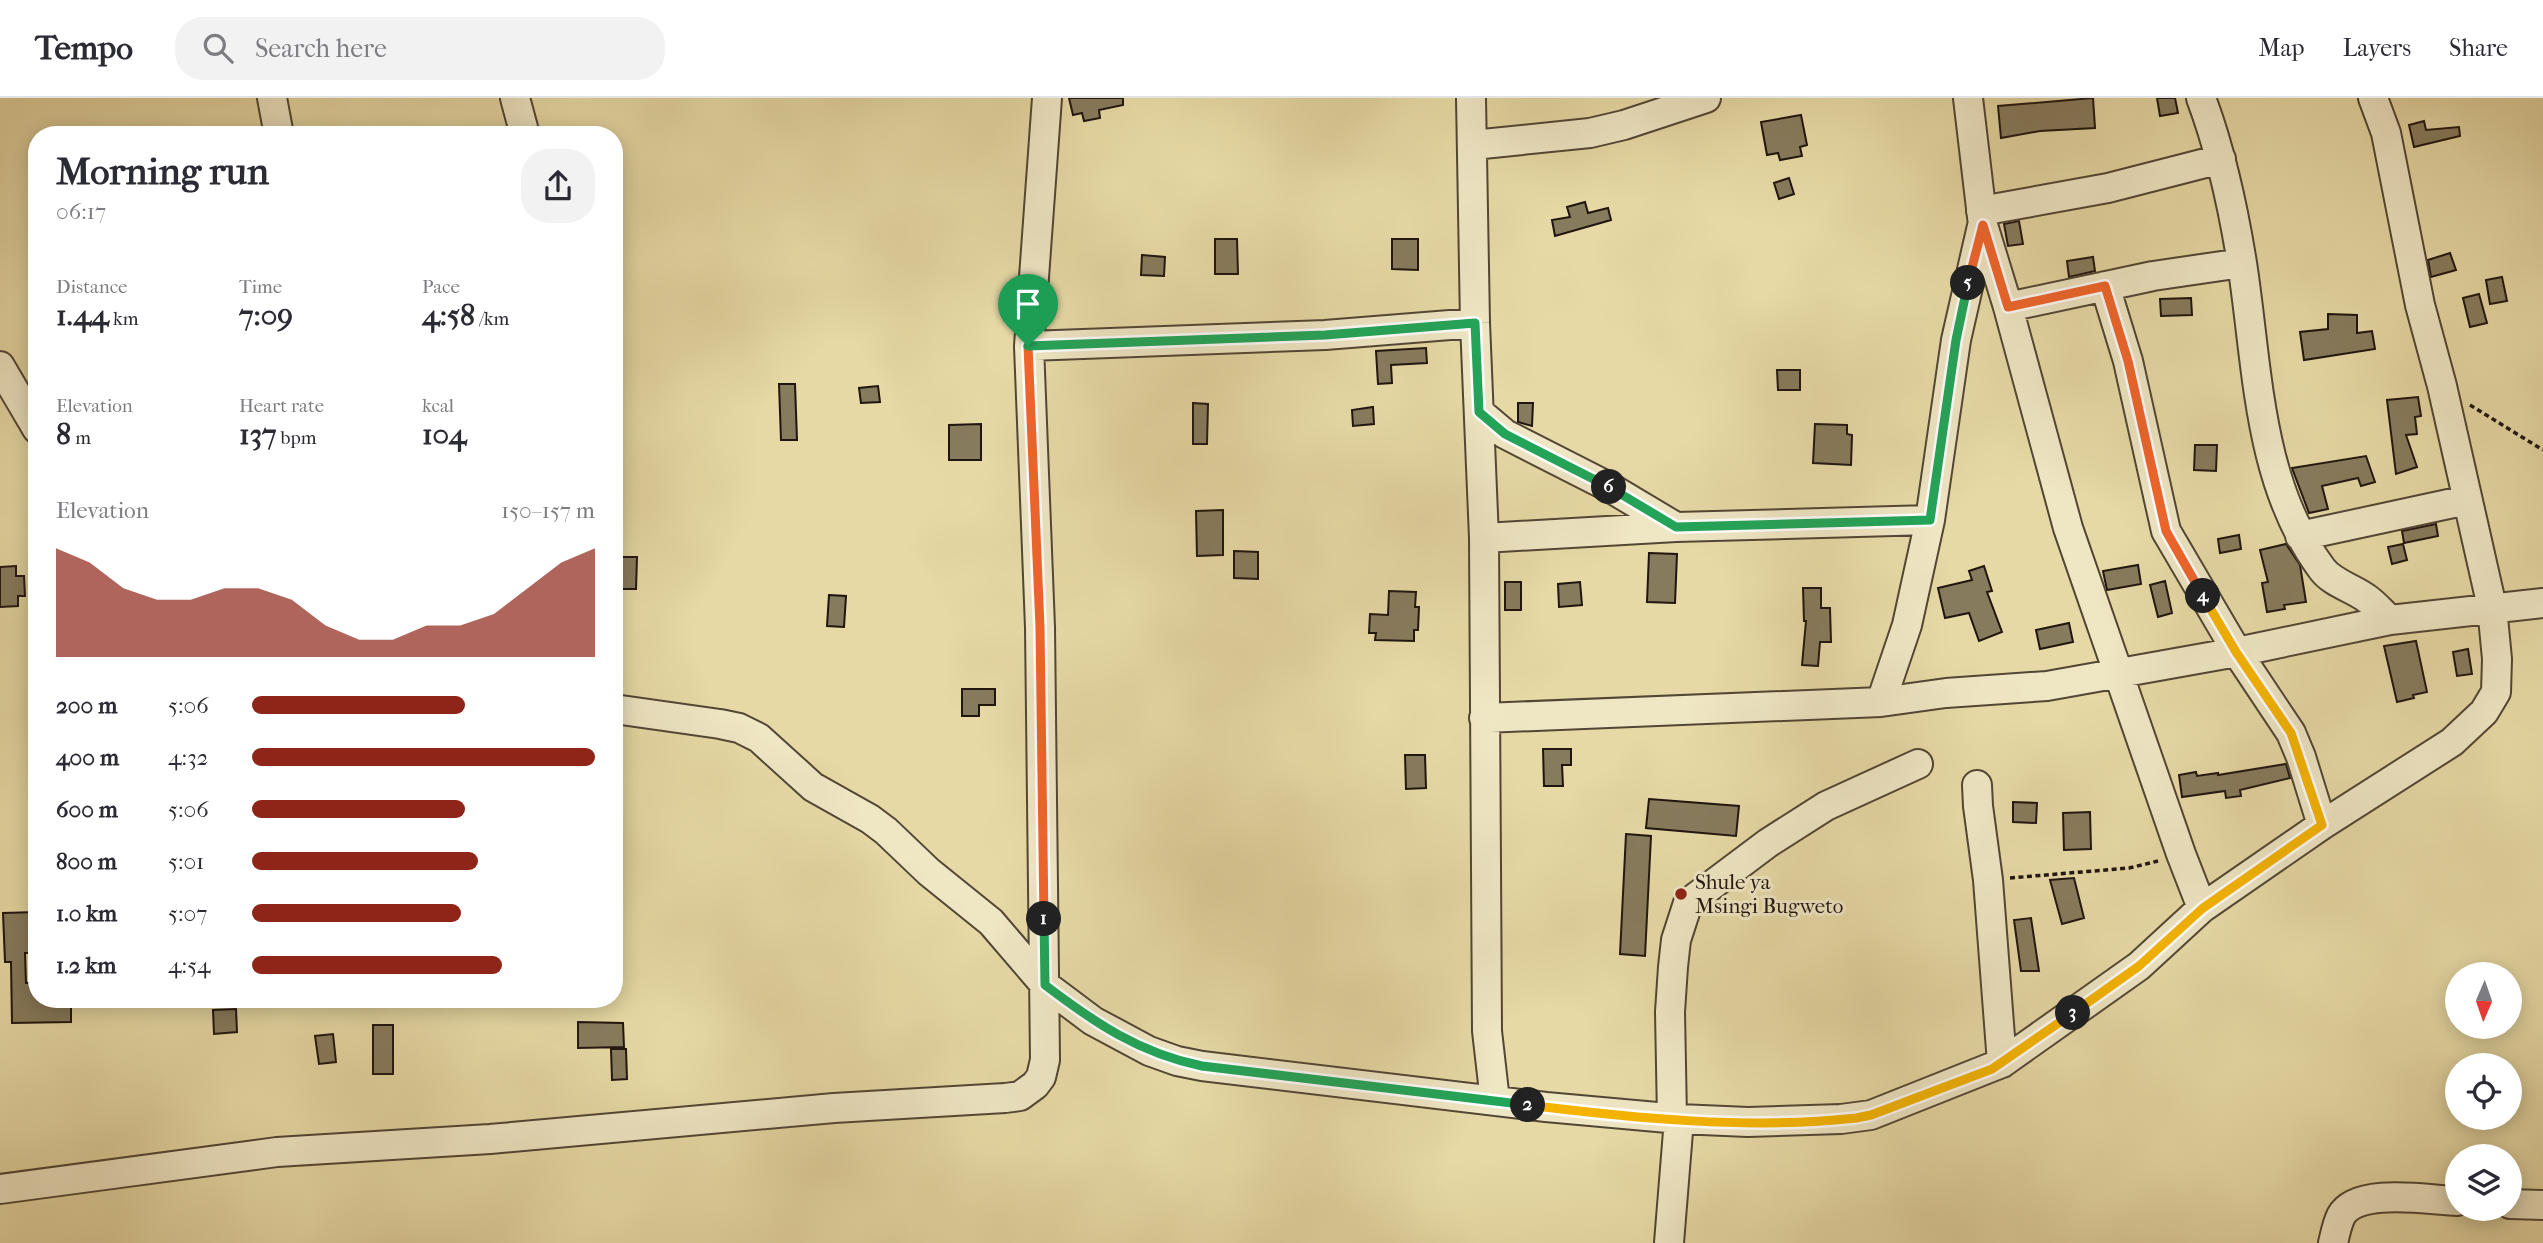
<!DOCTYPE html>
<html lang="en">
<head>
<meta charset="utf-8">
<style>
	body { margin:0; font-family:"IM FELL French Canon",serif; background:#f2f2f3; color:#2b2b33; height:100vh; display:flex; flex-direction:column; font-size:26px; white-space:nowrap }
	* { box-sizing:border-box; margin:0 }
	p { font-size:23px; color:#7c7c81 }
	.icon { flex:none; width:38px; height:38px; fill:none; stroke:currentColor; stroke-width:2; stroke-linecap:round; stroke-linejoin:round }
	.map { position:relative; flex:1; overflow:hidden }
	.sheet { position:absolute; left:28px; top:28px; width:595px; height:882px; display:flex; flex-direction:column; background:#fff; border-radius:28px; box-shadow:0 4px 18px #0003 }
	.sheet>* { flex:none }
	.needle { width:46px; rotate:182deg }
	.controls { position:absolute; left:2445px; top:864px; display:grid; gap:14px }
	.controls a { display:grid; place-items:center; width:77px; height:77px; border-radius:50%; background:#fff; box-shadow:0 4px 18px #0003; font-size:35px }
	.pin { position:absolute; display:grid; place-items:center; width:60px; height:60px; color:#fff; margin:-72px -30px; border-radius:50% 50% 50% 0; rotate:-45deg; box-shadow:0 0 7px #0007 }
	.pin .icon { rotate:45deg }
	.km { position:absolute; width:35px; height:35px; margin:-18px; border-radius:50%; background:#222; color:#fff; font-size:19px; line-height:35px; text-align:center }
	.round { display:grid; place-items:center; flex:none; width:74px; height:74px; border-radius:28px; background:#f2f2f3 }
	.head { display:flex; align-items:center; justify-content:space-between; height:119px; padding:0 28px }
	h1 { font-size:38px; font-weight:800; line-height:52px }
	.figures { display:grid; grid-template-columns:repeat(3,1fr); gap:10px; height:119px; padding:7px 28px }
	.figures div { display:grid; align-content:center }
	.figures b { font-size:30px; font-weight:800 }
	.figures small { font-size:19px; font-weight:400 }
	.figures p { font-size:19px }
	.chart { height:196px; padding:14px 28px }
	.chart p { display:flex; justify-content:space-between }
	.chart svg { width:100%; height:126px; margin-top:7px; fill:#8f2418; opacity:.7 }
	ul { padding:0 28px; list-style:none; font-size:23px }
	li { display:grid; grid-template-columns:112px 84px 1fr; align-items:center; height:52px }
	li i { height:18px; border-radius:9px; background:#8f2418 }
	header { display:flex; align-items:center; gap:42px; box-sizing:border-box; height:98px; padding:0 35px; background:#fff; border-bottom:2px solid #e1e1e2 }
	header strong { font-size:33px }
	nav { display:flex; gap:38px; margin-inline-start:auto; font-size:24px }
	.search { width:490px; height:63px; background:#f2f2f3; display:flex; align-items:center; gap:18px; box-sizing:border-box; padding:0 24px; border-radius:28px; color:#7c7c81; font-size:26px }
	.map>svg:first-child { display:block }
</style>
</head>
<body>
<header>
<strong>Tempo</strong>
<div class="search"><svg class="icon" aria-label="search" viewBox="0 0 24 24"><circle cx="10" cy="10" r="6"/><path d="M15 15l6 6"/></svg>Search here</div>
<nav><a>Map</a><a>Layers</a><a>Share</a></nav>
</header>
<div class="map">
<svg width="2543" height="1145" viewBox="0 0 2543 1145">
	<rect width="100%" height="100%" fill="#e6d9a5"/>
	<filter id="stains"><feTurbulence type="fractalNoise" baseFrequency=".00286" numOctaves="4"/><feColorMatrix values="0 0 0 0 .2 0 0 0 0 .09 0 0 0 0 .02 0 0 0 .5 -.17"/></filter>
	<radialGradient id="worn" r=".72"><stop offset=".6" stop-color="#630" stop-opacity="0"/><stop offset="1" stop-color="#630" stop-opacity=".3"/></radialGradient>
	<path fill="#877b5d" stroke="#20150f" stroke-width="2" d="M 1069,0 L 1123,0 L 1123,7 L 1099,12 L 1100,20 L 1084,23 L 1082,15 L 1073,17 Z
		M 2093,0 L 2095,30 L 2040,33 L 2001,40 L 1998,8 Z
		M 2157,0 L 2175,0 L 2178,15 L 2160,18 Z
		M 1801,17 L 1807,47 L 1800,49 L 1802,58 L 1780,62 L 1778,55 L 1767,57 L 1761,24 Z
		M 2424,23 L 2426,32 L 2459,29 L 2460,38 L 2414,49 L 2409,27 Z
		M 1789,80 L 1794,96 L 1779,101 L 1774,85 Z
		M 1585,104 L 1588,115 L 1608,110 L 1611,122 L 1555,138 L 1552,122 L 1570,119 L 1567,109 Z
		M 2019,123 L 2023,146 L 2008,148 L 2004,126 Z
		M 1215,141 L 1237,141 L 1238,176 L 1215,176 Z
		M 1392,141 L 1418,141 L 1418,172 L 1392,171 Z
		M 2450,155 L 2456,172 L 2431,179 L 2428,162 Z
		M 1142,157 L 1165,159 L 1164,178 L 1141,177 Z
		M 2093,159 L 2095,173 L 2069,179 L 2067,163 Z
		M 2502,179 L 2507,203 L 2490,206 L 2486,182 Z
		M 2479,196 L 2487,225 L 2470,229 L 2463,200 Z
		M 2191,200 L 2192,217 L 2161,218 L 2160,201 Z
		M 2328,216 L 2357,217 L 2357,235 L 2372,233 L 2375,251 L 2304,262 L 2300,234 L 2328,231 Z
		M 1426,250 L 1427,265 L 1391,267 L 1392,285 L 1378,286 L 1376,253 Z
		M 1777,272 L 1800,272 L 1800,292 L 1778,292 Z
		M 779,286 L 795,286 L 797,342 L 781,342 Z
		M 878,288 L 880,304 L 861,305 L 859,290 Z
		M 2418,299 L 2421,318 L 2415,319 L 2417,336 L 2406,337 L 2417,369 L 2396,376 L 2387,302 Z
		M 1193,305 L 1208,306 L 1207,346 L 1193,346 Z
		M 1518,305 L 1533,305 L 1532,328 L 1518,324 Z
		M 1373,309 L 1374,326 L 1353,328 L 1352,312 Z
		M 981,326 L 981,362 L 949,362 L 949,327 Z
		M 1815,326 L 1847,327 L 1847,336 L 1852,337 L 1851,367 L 1813,365 Z
		M 2195,347 L 2217,347 L 2216,373 L 2194,372 Z
		M 2366,358 L 2375,384 L 2361,388 L 2358,380 L 2322,388 L 2328,411 L 2309,415 L 2292,370 Z
		M 1223,412 L 1223,457 L 1197,458 L 1196,413 Z
		M 2436,426 L 2438,438 L 2404,445 L 2402,433 Z
		M 2239,437 L 2241,451 L 2220,455 L 2218,441 Z
		M 2286,446 L 2300,467 L 2306,504 L 2284,507 L 2285,511 L 2267,514 L 2262,485 L 2268,484 L 2260,452 Z
		M 2403,446 L 2407,462 L 2392,466 L 2388,449 Z
		M 1234,453 L 1258,454 L 1258,481 L 1234,480 Z
		M 1649,455 L 1677,456 L 1675,505 L 1647,504 Z
		M 621,459 L 637,459 L 636,491 L 621,491 Z
		M 2138,467 L 2141,486 L 2107,492 L 2103,473 Z
		M 16,468 L 16,478 L 24,478 L 25,498 L 18,498 L 18,508 L 0,509 L 0,469 Z
		M 1984,468 L 1992,493 L 1987,494 L 2002,534 L 1979,543 L 1969,515 L 1945,520 L 1938,490 L 1972,482 L 1969,473 Z
		M 2165,483 L 2172,515 L 2158,519 L 2150,487 Z
		M 1505,484 L 1521,484 L 1521,512 L 1505,512 Z
		M 1580,484 L 1582,507 L 1559,509 L 1558,486 Z
		M 1803,490 L 1821,490 L 1821,510 L 1830,510 L 1831,544 L 1820,544 L 1818,568 L 1802,567 L 1806,523 L 1804,523 Z
		M 1389,493 L 1416,494 L 1415,509 L 1419,509 L 1418,532 L 1414,532 L 1414,543 L 1375,542 L 1376,535 L 1369,535 L 1370,516 L 1388,517 Z
		M 829,497 L 846,498 L 844,529 L 827,528 Z
		M 2069,525 L 2073,544 L 2040,551 L 2036,532 Z
		M 2416,543 L 2427,594 L 2413,597 L 2414,600 L 2397,604 L 2384,548 Z
		M 2468,551 L 2472,576 L 2457,578 L 2453,554 Z
		M 962,591 L 995,591 L 995,607 L 979,607 L 979,618 L 962,618 Z
		M 1543,651 L 1571,651 L 1571,667 L 1562,667 L 1563,688 L 1544,688 Z
		M 1405,657 L 1425,657 L 1426,690 L 1406,691 Z
		M 2286,666 L 2290,680 L 2240,692 L 2241,698 L 2226,700 L 2225,693 L 2182,699 L 2179,677 L 2196,674 L 2197,678 L 2218,675 L 2218,677 Z
		M 1649,701 L 1739,708 L 1736,738 L 1646,730 Z
		M 2013,704 L 2037,705 L 2036,725 L 2013,724 Z
		M 2090,714 L 2091,751 L 2064,752 L 2063,715 Z
		M 1626,736 L 1651,738 L 1645,858 L 1620,856 Z
		M 2074,780 L 2084,820 L 2062,826 L 2050,782 Z
		M 37,814 L 37,855 L 25,855 L 26,885 L 37,884 L 37,901 L 71,901 L 71,924 L 12,925 L 11,864 L 5,864 L 3,815 Z
		M 2031,820 L 2039,873 L 2021,873 L 2014,822 Z
		M 236,911 L 237,934 L 214,936 L 213,912 Z
		M 578,924 L 623,925 L 624,949 L 578,950 Z
		M 373,927 L 393,927 L 393,976 L 373,976 Z
		M 333,936 L 336,964 L 319,966 L 315,938 Z
		M 611,951 L 626,951 L 627,981 L 612,982 Z"/>
	<g fill="none" stroke-linecap="round" stroke-linejoin="round">
		<defs>
			<path id="minor" d="M 272,0 L 279,37
				M 515,0 L 525,37
				M 1471,0 L 1475,225 L 1484,440 L 1487,933 L 1495,1003
				M 1968,0 L 1983,127 L 2008,209 L 2068,430 L 2181,756 L 2202,810
				M 2201,0 C 2221,53 2233,109 2242,165 C 2258,268 2257,384 2322,471 C 2332,485 2353,490 2366,500 C 2375,506 2382,515 2390,522
				M 1473,47 L 1590,35 L 1624,27 L 1706,0
				M 1981,113 L 2108,90 L 2221,61
				M 2105,188 L 2128,263 L 2166,433 L 2237,554 L 2291,635 L 2301,659 L 2322,727
				M 2008,209 L 2153,178 L 2242,165
				M 1029,248 L 1325,237 L 1475,225
				M 0,268 L 37,331
				M 1479,314 L 1505,336 L 1609,389 L 1676,429
				M 2300,438 L 2467,402
				M 1484,440 L 1676,429 L 1930,422
				M 1881,604 L 1907,527 L 1930,422 L 1956,242 L 1982,128
				M 614,611 L 720,626 L 739,630 L 759,640 L 813,689 L 870,721 L 886,733 L 929,774 L 991,824 L 1045,887 L 1093,923 L 1149,953 L 1177,963 L 1202,968 L 1546,1009 L 1679,1021 L 1748,1024 L 1841,1021 L 1871,1017 L 2002,965 L 2139,868 L 2202,810 L 2322,727 L 2452,644 L 2484,614 L 2496,594 L 2497,561 L 2492,509 L 2442,288 L 2420,207 L 2386,35 L 2373,0
				M 1484,620 L 1881,604 L 1946,595 L 2047,588 L 2237,554 L 2390,522 L 2543,505
				M 1977,687 L 1978,708 L 1988,782 L 2002,965
				M 1672,1020 L 1670,914 L 1673,869 L 1676,842 L 1688,805 L 1768,745 L 1826,708 L 1918,666
				M 0,1091 L 277,1054 L 490,1041 L 834,1010 L 1005,1000 L 1020,998 L 1035,987 L 1041,979 L 1045,962 L 1040,529 L 1029,248 L 1047,0
				M 2510,1106 L 2543,1107
				M 1669,1145 L 1679,1021
				M 2333,1145 C 2335,1137 2337,1126 2341,1118 C 2357,1089 2428,1102 2457,1103"/>
		</defs>
		<use href="#minor" stroke="#524634" stroke-width="32"/>
		<path stroke="#20150f" stroke-width="3.5" stroke-dasharray="5 3.5" stroke-linecap="butt" d="M 2470,307 L 2543,352
			M 2010,780 L 2129,770 L 2158,763"/>
		<use href="#minor" stroke="#efe6c4" stroke-width="28"/>
	</g>
	<g fill="none" stroke-linecap="round" stroke-linejoin="round">
		<defs>
			<path id="split-1" d="M 1028,248 L 1040,529 L 1044,821"/>
			<path id="split-2" d="M 1044,821 L 1045,887 C 1095,925 1139,955 1202,968 L 1528,1007"/>
			<path id="split-3" d="M 1528,1007 C 1632,1020 1752,1032 1856,1020 L 1871,1017 L 1992,971 L 2073,915"/>
			<path id="split-4" d="M 2073,915 L 2139,868 L 2203,810 L 2322,727 L 2291,635 L 2236,554 L 2203,498"/>
			<path id="split-5" d="M 1968,185 L 1983,127 L 2008,209 L 2105,188 L 2128,263 L 2166,433 L 2203,498"/>
			<path id="split-6" d="M 1609,389 L 1676,429 L 1930,422 L 1956,242 L 1968,185"/>
			<path id="split-7" d="M 1028,248 L 1325,237 L 1475,225 L 1479,314 L 1505,336 L 1609,389"/>
		</defs>
		<use href="#split-1" stroke="#fff" stroke-width="14"/>
		<use href="#split-2" stroke="#fff" stroke-width="14"/>
		<use href="#split-3" stroke="#fff" stroke-width="14"/>
		<use href="#split-4" stroke="#fff" stroke-width="14"/>
		<use href="#split-5" stroke="#fff" stroke-width="14"/>
		<use href="#split-6" stroke="#fff" stroke-width="14"/>
		<use href="#split-7" stroke="#fff" stroke-width="14"/>
		<use href="#split-1" stroke="#f0652b" stroke-width="9"/>
		<use href="#split-2" stroke="#22a559" stroke-width="9"/>
		<use href="#split-3" stroke="#f5b400" stroke-width="9"/>
		<use href="#split-4" stroke="#f5b400" stroke-width="9"/>
		<use href="#split-5" stroke="#f0652b" stroke-width="9"/>
		<use href="#split-6" stroke="#22a559" stroke-width="9"/>
		<use href="#split-7" stroke="#22a559" stroke-width="9"/>
	</g>
	<circle fill="#8f2418" stroke="#efe6c4" stroke-width="2.5" cx="1681" cy="796" r="7"/>
	<g text-anchor="middle" stroke-width="6" stroke-linejoin="round" paint-order="stroke">
		<g font-size="21" fill="#20150f" stroke="#efe6c4" text-anchor="start">
			<text x="1695" y="791">Shule ya<tspan x="1695" dy="24">Msingi Bugweto</tspan></text>
		</g>
	</g>
	<rect width="100%" height="100%" filter="url(#stains)"/>
	<rect width="100%" height="100%" fill="url(#worn)"/>
</svg>
<div class="controls">
<a><svg class="needle" viewBox="-14 -14 28 28"><path d="M0-13l5 13h-10z" fill="#e53935"/><path d="M0 13l5-13h-10z" fill="#7c7c81"/></svg></a>
<a><svg class="icon" aria-label="locate" viewBox="0 0 24 24"><circle cx="12" cy="12" r="6"/><path d="M12 2v4M12 18v4M2 12h4M18 12h4"/></svg></a>
<a><svg class="icon" aria-label="layers" viewBox="0 0 24 24"><path d="M12 4l9 5-9 5-9-5zM3 14l9 5 9-5"/></svg></a>
</div>
<div class="pin" style="left:1028px;top:248px;background:#1e9e55"><svg class="icon" aria-label="arrive" viewBox="0 0 24 24"><path d="M6 21V4h12l-3 4 3 4H6"/></svg></div>
<b class="km" style="left:1044px;top:821px">1</b>
<b class="km" style="left:1528px;top:1007px">2</b>
<b class="km" style="left:2073px;top:915px">3</b>
<b class="km" style="left:2203px;top:498px">4</b>
<b class="km" style="left:1968px;top:185px">5</b>
<b class="km" style="left:1609px;top:389px">6</b>
<section class="sheet">
<div class="head"><div><h1>Morning run</h1><p>06:17</p></div><a class="round"><svg class="icon" aria-label="share" viewBox="0 0 24 24"><path d="M12 15V3M7 8l5-5 5 5M5 13v7h14v-7"/></svg></a></div>
<div class="figures">
<div><p>Distance</p><b>1.44<small> km</small></b></div>
<div><p>Time</p><b>7:09</b></div>
<div><p>Pace</p><b>4:58<small> /km</small></b></div>
</div>
<div class="figures">
<div><p>Elevation</p><b>8<small> m</small></b></div>
<div><p>Heart rate</p><b>137<small> bpm</small></b></div>
<div><p>kcal</p><b>104</b></div>
</div>
<div class="chart"><p><span>Elevation</span>150–157 m</p>
<svg viewBox="0 0 160 44" preserveAspectRatio="none"><path d="M0 44V6L10 11L20 20L30 24L40 24L50 20L60 20L70 24L80 33L90 38L100 38L110 33L120 33L130 29L140 20L150 11L160 6V44z"/></svg>
</div>
<ul>
<li><b>200 m</b>5:06<i style="width:62%"></i></li>
<li><b>400 m</b>4:32<i style="width:100%"></i></li>
<li><b>600 m</b>5:06<i style="width:62%"></i></li>
<li><b>800 m</b>5:01<i style="width:66%"></i></li>
<li><b>1.0 km</b>5:07<i style="width:61%"></i></li>
<li><b>1.2 km</b>4:54<i style="width:73%"></i></li>
</ul>
</section>
</div>
</body>
</html>
